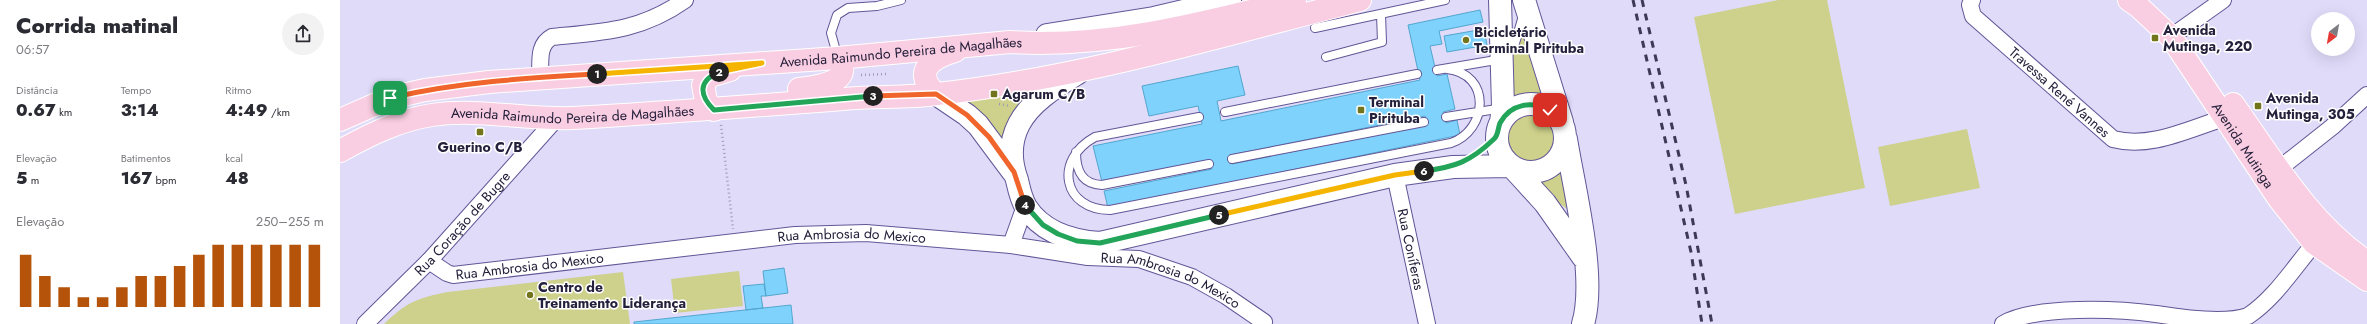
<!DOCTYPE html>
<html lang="pt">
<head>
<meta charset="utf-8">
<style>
	body { margin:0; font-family:Jost,sans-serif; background:#f2f2f3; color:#2b2b33; height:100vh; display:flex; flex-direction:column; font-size:15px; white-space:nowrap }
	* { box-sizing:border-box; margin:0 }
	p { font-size:13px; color:#7c7c81 }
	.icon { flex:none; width:22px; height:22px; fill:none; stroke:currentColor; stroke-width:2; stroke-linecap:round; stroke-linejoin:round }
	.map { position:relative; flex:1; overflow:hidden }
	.details { display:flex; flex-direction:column; background:#fff; width:340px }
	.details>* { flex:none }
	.needle { width:26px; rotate:211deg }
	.fabs { position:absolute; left:1971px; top:12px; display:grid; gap:8px }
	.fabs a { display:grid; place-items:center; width:44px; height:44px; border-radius:50%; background:#fff; box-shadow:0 4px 16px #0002; font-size:20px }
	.pin { position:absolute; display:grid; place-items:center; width:34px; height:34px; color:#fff; margin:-17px; border-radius:8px; box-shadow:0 2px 6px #0006 }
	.km { position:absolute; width:20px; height:20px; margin:-10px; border-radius:50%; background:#222; color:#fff; font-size:11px; line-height:20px; text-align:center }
	.round { display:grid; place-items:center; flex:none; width:42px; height:42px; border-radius:21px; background:#f2f2f3 }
	.summary { display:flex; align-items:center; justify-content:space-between; height:68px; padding:0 16px }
	h1 { font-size:22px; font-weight:800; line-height:30px }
	.figures { display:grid; grid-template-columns:repeat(3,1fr); gap:6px; height:68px; padding:4px 16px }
	.figures div { display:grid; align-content:center }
	.figures b { font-size:17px; font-weight:800 }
	.figures small { font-size:11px; font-weight:400 }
	.figures p { font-size:11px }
	.chart { height:112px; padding:8px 16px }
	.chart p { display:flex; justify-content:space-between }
	.chart svg { width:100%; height:72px; margin-top:4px; stroke:#b45309; stroke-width:6 }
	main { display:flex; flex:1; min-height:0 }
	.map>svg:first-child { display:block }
</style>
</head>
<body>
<main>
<section class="details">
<div class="summary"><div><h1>Corrida matinal</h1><p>06:57</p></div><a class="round"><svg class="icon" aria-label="share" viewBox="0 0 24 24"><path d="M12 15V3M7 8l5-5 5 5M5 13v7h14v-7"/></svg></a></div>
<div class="figures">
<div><p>Distância</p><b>0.67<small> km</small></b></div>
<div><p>Tempo</p><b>3:14</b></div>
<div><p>Ritmo</p><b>4:49<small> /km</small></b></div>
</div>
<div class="figures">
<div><p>Elevação</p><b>5<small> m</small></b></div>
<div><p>Batimentos</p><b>167<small> bpm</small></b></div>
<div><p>kcal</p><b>48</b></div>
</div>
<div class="chart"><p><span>Elevação</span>250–255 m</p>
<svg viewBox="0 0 160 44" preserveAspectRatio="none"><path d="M5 44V12M15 44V25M25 44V32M35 44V38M45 44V38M55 44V32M65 44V25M75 44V25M85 44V19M95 44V12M105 44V6M115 44V6M125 44V6M135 44V6M145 44V6M155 44V6"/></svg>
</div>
</section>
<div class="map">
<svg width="2027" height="324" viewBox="0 0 2027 324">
	<rect width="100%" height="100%" fill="#dfdbf9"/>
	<path fill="#cdd18b" d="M 1438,0 L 1487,0 L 1525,188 L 1395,214 L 1354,17 Z
		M 1182,28 L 1211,107 C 1196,99 1182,102 1166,105 L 1169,57 Z
		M 717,80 L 667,148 L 617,102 Z
		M1163 140a27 27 0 1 1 54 0a27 27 0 1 1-54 0Z
		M 1627,129 L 1640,188 L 1550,206 L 1538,147 Z
		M 1226,153 L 1227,209 L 1183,176 C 1202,176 1219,172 1226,153 Z
		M 399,271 L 403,306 L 335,313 L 331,279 Z
		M 283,272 L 290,324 L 44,324 C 67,302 77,298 108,292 Z"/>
	<path fill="#7fd2fc" stroke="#53a6ce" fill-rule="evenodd" d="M 1140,10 L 1143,22 L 1099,31 L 1102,44 L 1090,46 L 1097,76 L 1107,74 L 1115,109 L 1103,112 L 1106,123 L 1117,120 L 1120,135 L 768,208 L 764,191 L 872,169 L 869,160 L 762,182 L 753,146 L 862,124 L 858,106 L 809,116 L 802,86 L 898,66 L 905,95 L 877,101 L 881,121 L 1080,80 L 1068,25 ZM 1085,116 L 1087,124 L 892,164 L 890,155 Z
		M 1144,29 L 1147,45 L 1107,52 L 1104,36 Z
		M 444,268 L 448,293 L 426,296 L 423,271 Z
		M 424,284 L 426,296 L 421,296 L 423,308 L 406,310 L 403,286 Z
		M 451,305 L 453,324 L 294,324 L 294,322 Z"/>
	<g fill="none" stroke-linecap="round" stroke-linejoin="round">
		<defs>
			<path id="lane" d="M 975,28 L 1105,0
				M 986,57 L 1042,42 L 1041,14
				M 498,58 L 491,33 L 497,15 L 508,8 L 537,6 L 561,0
				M 1097,70 L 1162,59 L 1175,43 L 1183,16
				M 885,112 L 1077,74
				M 859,117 L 755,137 C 713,160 723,210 770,210 L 1111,143 C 1148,130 1152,74 1107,69
				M 1106,117 L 1182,105
				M 736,152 C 736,171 742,184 762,185 L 869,164
				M 892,159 L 1084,122"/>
			<g id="street">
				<path id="s1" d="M 1632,0 L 1630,5 L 1633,16 L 1773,139 C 1814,150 1855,125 1895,115"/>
				<path d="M 1831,37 L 1883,0"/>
				<path d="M 200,77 C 201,62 197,45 212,37 C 264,32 301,31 345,0"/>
				<path id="s2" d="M 1055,175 L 1087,324"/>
				<path d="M 1930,176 L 1992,127 L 2027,95"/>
				<path d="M 671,245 L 685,206"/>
				<path id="s3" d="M 89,261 L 107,273 L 113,275 L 455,235 L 526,233 L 671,245 L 748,257 L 799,259 L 852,277 L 886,296 L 924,322"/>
				<path id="s4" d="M 25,324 L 89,261 L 216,119"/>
				<path d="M 1663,324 C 1696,305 1778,309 1816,314 C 1841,318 1885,324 1908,316 C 1938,296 1957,262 1981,236"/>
			</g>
			<path id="secondary" d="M 1160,0 L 1163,107 L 1161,122
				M 1184,0 L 1222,122
				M 707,35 L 814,18 L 890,0
				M 738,73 C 717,86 691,101 679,124 C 669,143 670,161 677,180 C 679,189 681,199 686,207 C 702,232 732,241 760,243 L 1055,175 L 1113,167 L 1169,166
				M 596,94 L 627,115 L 638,125 L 673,172
				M1157 138a34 34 0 1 1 68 0a34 34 0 1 1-68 0Z
				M 1226,139 C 1234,189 1257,277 1243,324
				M 1174,169 L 1205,203 L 1243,257"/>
			<g id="primary">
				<path id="s5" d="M 1789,0 L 1799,7 L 1831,37 L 1939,199 L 1974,243 L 2027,280"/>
				<path d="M 459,89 C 474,87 516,83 498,58"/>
				<path d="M 596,94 C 572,72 591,58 615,51"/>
				<path d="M 1893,104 C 1933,160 1969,223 2027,262"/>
				<path d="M 374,110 L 366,101 L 363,85 L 370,76 L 390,70"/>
				<path id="s6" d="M 0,120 L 50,98 L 85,90 L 149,82 L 498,58 L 670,42 C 769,48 860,24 955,0"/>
				<path id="s7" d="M 0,151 C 29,135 59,120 92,115 C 138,108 186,120 233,118 C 323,113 413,106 503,99 C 534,96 567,98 597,94 C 742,78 880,36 1020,0"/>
			</g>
		</defs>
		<use href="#lane" stroke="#635696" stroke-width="10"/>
		<use href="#street" stroke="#635696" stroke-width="18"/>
		<use href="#secondary" stroke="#635696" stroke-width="24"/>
		<use href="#primary" stroke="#fff" stroke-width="24"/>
		<path stroke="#9e9ab7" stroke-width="2.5" stroke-dasharray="1 3" stroke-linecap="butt" d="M 521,75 L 548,74
			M 659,104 L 670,106
			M 381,125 L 393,229"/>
		<use href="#lane" stroke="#fff" stroke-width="8"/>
		<use href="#street" stroke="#fff" stroke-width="16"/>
		<use href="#secondary" stroke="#fff" stroke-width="22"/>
		<use href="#primary" stroke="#facee2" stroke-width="22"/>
		<path stroke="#3e3955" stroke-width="3" stroke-dasharray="7 7" stroke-linecap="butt" d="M 1293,0 L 1351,252 L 1362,324
			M 1302,0 L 1346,185 L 1372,324"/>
	</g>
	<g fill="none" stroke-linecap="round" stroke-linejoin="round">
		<defs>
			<path id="split-1" d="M 50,98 C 118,82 188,78 257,74"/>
			<path id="split-2" d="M 257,74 L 422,63 L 379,72"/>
			<path id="split-3" d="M 379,72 C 358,81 359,95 374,110 L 533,96"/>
			<path id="split-4" d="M 533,96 L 596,94 L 627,115 L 649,137 L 674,172 L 685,205"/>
			<path id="split-5" d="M 685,205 L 703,225 L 718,234 L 737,241 L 760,243 L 879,215"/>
			<path id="split-6" d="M 879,215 L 1055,175 L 1084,171"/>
			<path id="split-7" d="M 1084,171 C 1115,167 1130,162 1154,139 C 1158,136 1158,128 1160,123 C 1171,103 1192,101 1210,110"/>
		</defs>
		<use href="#split-1" stroke="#fff" stroke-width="8"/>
		<use href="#split-2" stroke="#fff" stroke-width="8"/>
		<use href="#split-3" stroke="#fff" stroke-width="8"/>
		<use href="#split-4" stroke="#fff" stroke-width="8"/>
		<use href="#split-5" stroke="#fff" stroke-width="8"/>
		<use href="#split-6" stroke="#fff" stroke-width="8"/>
		<use href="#split-7" stroke="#fff" stroke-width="8"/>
		<use href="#split-1" stroke="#f0652b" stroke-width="5"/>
		<use href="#split-2" stroke="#f5b400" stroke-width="5"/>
		<use href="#split-3" stroke="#22a559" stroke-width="5"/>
		<use href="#split-4" stroke="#f0652b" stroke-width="5"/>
		<use href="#split-5" stroke="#22a559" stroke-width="5"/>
		<use href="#split-6" stroke="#f5b400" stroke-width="5"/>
		<use href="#split-7" stroke="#22a559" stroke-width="5"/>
	</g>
	<g fill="#72751c" stroke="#fff" stroke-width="1.5">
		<rect x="1811" y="34" width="8" height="8" rx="2"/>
		<circle cx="1126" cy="40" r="4"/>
		<rect x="650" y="90" width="8" height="8" rx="2"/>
		<rect x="1914" y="102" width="8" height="8" rx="2"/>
		<rect x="1017" y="106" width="8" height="8" rx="2"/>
		<rect x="136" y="128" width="8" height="8" rx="2"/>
		<circle cx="190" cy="295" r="4"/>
	</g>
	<g text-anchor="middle" stroke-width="3" stroke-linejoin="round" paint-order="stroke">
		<g font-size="14" font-weight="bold" fill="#25203b" stroke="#fff" text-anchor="start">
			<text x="1823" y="35">Avenida<tspan x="1823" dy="16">Mutinga, 220</tspan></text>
			<text x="1134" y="37">Bicicletário<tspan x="1134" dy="16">Terminal Pirituba</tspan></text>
			<text x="662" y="99">Agarum C/B</text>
			<text x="1926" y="103">Avenida<tspan x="1926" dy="16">Mutinga, 305</tspan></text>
			<text x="1029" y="107">Terminal<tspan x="1029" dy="16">Pirituba</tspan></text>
			<text x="140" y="152" text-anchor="middle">Guerino C/B</text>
			<text x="198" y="292">Centro de<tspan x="198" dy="16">Treinamento Liderança</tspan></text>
		</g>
		<g font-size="14" fill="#25203b" stroke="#fff">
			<text dy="5" stroke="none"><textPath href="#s6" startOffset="568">Avenida Raimundo Pereira de Magalhães</textPath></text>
			<text dy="5" stroke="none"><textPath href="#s1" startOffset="132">Travessa René Vannes</textPath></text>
			<text dy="5" stroke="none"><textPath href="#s7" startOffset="240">Avenida Raimundo Pereira de Magalhães</textPath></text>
			<text dy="5" stroke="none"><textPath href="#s5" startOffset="186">Avenida Mutinga</textPath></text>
			<text dy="5" stroke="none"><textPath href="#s4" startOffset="140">Rua Coração de Bugre</textPath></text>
			<text dy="5" stroke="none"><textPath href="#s3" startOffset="429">Rua Ambrosia do Mexico</textPath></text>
			<text dy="5" stroke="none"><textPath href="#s2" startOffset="76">Rua Coníferas</textPath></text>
			<text dy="5" stroke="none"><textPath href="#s3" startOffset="105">Rua Ambrosia do Mexico</textPath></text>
			<text dy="5" stroke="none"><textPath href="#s3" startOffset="754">Rua Ambrosia do Mexico</textPath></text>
		</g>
	</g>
</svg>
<div class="fabs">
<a><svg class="needle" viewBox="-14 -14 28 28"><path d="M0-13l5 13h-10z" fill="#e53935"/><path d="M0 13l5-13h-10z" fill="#7c7c81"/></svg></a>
</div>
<div class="pin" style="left:50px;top:98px;background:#1e9e55"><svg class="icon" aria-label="arrive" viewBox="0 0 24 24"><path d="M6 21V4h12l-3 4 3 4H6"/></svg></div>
<div class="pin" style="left:1210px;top:110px;background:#d93025"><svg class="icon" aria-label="check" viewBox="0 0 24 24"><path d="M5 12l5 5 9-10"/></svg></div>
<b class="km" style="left:257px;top:74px">1</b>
<b class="km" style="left:379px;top:72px">2</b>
<b class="km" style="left:533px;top:96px">3</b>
<b class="km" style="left:685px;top:205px">4</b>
<b class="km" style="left:879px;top:215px">5</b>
<b class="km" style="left:1084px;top:171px">6</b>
</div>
</main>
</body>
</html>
